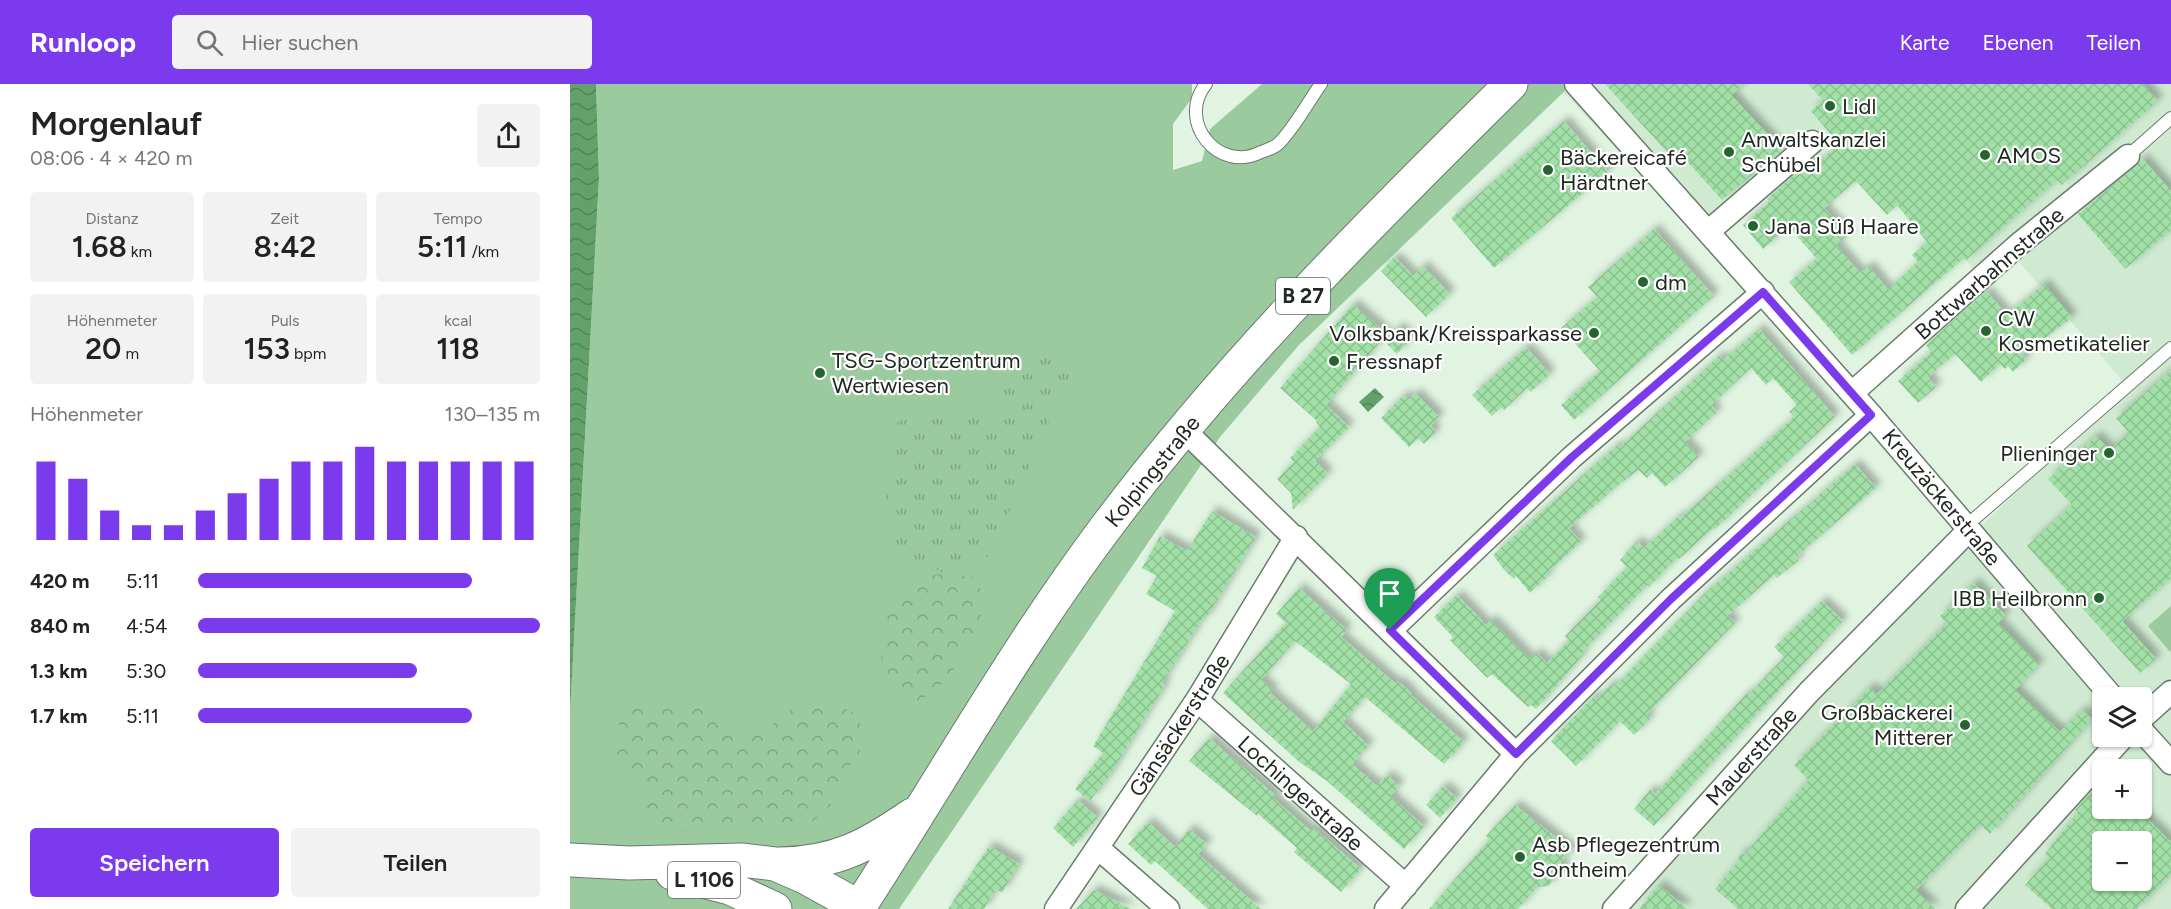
<!DOCTYPE html>
<html lang="de">
<head>
<meta charset="utf-8">
<style>
	body { margin:0; font-family:Figtree,sans-serif; background:#f2f2f2; color:#222; height:100vh; display:flex; flex-direction:column; font-size:22px; white-space:nowrap }
	* { box-sizing:border-box; margin:0 }
	p { font-size:20px; color:#767676 }
	.icon { flex:none; width:33px; height:33px; fill:none; stroke:currentColor; stroke-width:2; stroke-linecap:round; stroke-linejoin:round }
	.map { position:relative; flex:1; overflow:hidden }
	.drawer { display:flex; flex-direction:column; background:#fff; width:570px }
	.drawer>* { flex:none }
	.tools { position:absolute; left:1522px; top:603px; display:grid; gap:12px }
	.tools a { display:grid; place-items:center; width:60px; height:60px; border-radius:6px; background:#fff; box-shadow:0 2px 4px #0004; font-size:30px }
	.pin { position:absolute; display:grid; place-items:center; width:51px; height:51px; color:#fff; margin:-62px -26px; border-radius:50% 50% 50% 0; rotate:-45deg; box-shadow:0 0 6px #0007 }
	.pin .icon { rotate:45deg }
	.round { display:grid; place-items:center; flex:none; width:63px; height:63px; border-radius:6px; background:#f2f2f2 }
	.headline { display:flex; align-items:center; justify-content:space-between; height:102px; padding:0 30px }
	h1 { font-size:33px; font-weight:600; line-height:45px }
	.figures { display:grid; grid-template-columns:repeat(3,1fr); gap:9px; height:102px; padding:6px 30px }
	.figures div { display:grid; align-content:center; border-radius:6px; background:#f2f2f2; text-align:center }
	.figures b { font-size:30px; font-weight:600 }
	.figures small { font-size:16px; font-weight:400 }
	.figures p { font-size:16px }
	.chart { height:168px; padding:12px 30px }
	.chart p { display:flex; justify-content:space-between }
	.chart svg { width:100%; height:108px; margin-top:6px; stroke:#7c3aed; stroke-width:6 }
	.action { display:flex; gap:12px; margin-top:auto; padding:12px 30px }
	.action a { flex:1; height:69px; border-radius:6px; background:#7c3aed; color:#fff; font-size:24px; font-weight:600; line-height:69px; text-align:center }
	.action a+a { background:#f2f2f2; color:#222 }
	ul { padding:0 30px; list-style:none; font-size:20px }
	li { display:grid; grid-template-columns:96px 72px 1fr; align-items:center; height:45px }
	li i { height:15px; border-radius:8px; background:#7c3aed }
	header { display:flex; align-items:center; gap:36px; box-sizing:border-box; height:84px; padding:0 30px; background:#7c3aed; color:#fff }
	header strong { font-size:28px }
	nav { display:flex; gap:33px; margin-inline-start:auto; font-size:21px }
	.search { width:420px; height:54px; background:#f2f2f2; display:flex; align-items:center; gap:15px; box-sizing:border-box; padding:0 21px; border-radius:6px; color:#767676; font-size:22px }
	main { display:flex; flex:1; min-height:0 }
	.map>svg:first-child { display:block }
</style>
</head>
<body>
<header>
<strong>Runloop</strong>
<div class="search"><svg class="icon" aria-label="search" viewBox="0 0 24 24"><circle cx="10" cy="10" r="6"/><path d="M15 15l6 6"/></svg>Hier suchen</div>
<nav><a>Karte</a><a>Ebenen</a><a>Teilen</a></nav>
</header>
<main>
<section class="drawer">
<div class="headline"><div><h1>Morgenlauf</h1><p>08:06 · 4 × 420 m</p></div><a class="round"><svg class="icon" aria-label="share" viewBox="0 0 24 24"><path d="M12 15V3M7 8l5-5 5 5M5 13v7h14v-7"/></svg></a></div>
<div class="figures">
<div><p>Distanz</p><b>1.68<small> km</small></b></div>
<div><p>Zeit</p><b>8:42</b></div>
<div><p>Tempo</p><b>5:11<small> /km</small></b></div>
</div>
<div class="figures">
<div><p>Höhenmeter</p><b>20<small> m</small></b></div>
<div><p>Puls</p><b>153<small> bpm</small></b></div>
<div><p>kcal</p><b>118</b></div>
</div>
<div class="chart"><p><span>Höhenmeter</span>130–135 m</p>
<svg viewBox="0 0 160 44" preserveAspectRatio="none"><path d="M5 44V12M15 44V19M25 44V32M35 44V38M45 44V38M55 44V32M65 44V25M75 44V19M85 44V12M95 44V12M105 44V6M115 44V12M125 44V12M135 44V12M145 44V12M155 44V12"/></svg>
</div>
<ul>
<li><b>420 m</b>5:11<i style="width:80%"></i></li>
<li><b>840 m</b>4:54<i style="width:100%"></i></li>
<li><b>1.3 km</b>5:30<i style="width:64%"></i></li>
<li><b>1.7 km</b>5:11<i style="width:80%"></i></li>
</ul>
<div class="action"><a>Speichern</a><a>Teilen</a></div>
</section>
<div class="map">
<svg width="1601" height="825" viewBox="0 0 1601 825">
	<defs>
		<pattern id="forest-crowns" width="20" height="18" patternUnits="userSpaceOnUse" patternTransform="scale(1.5)"><rect width="20" height="18" fill="#9bca9e"/><path d="M2 6a3 3 0 1 1 6 0M12 15a3 3 0 1 1 6 0" fill="none" stroke="#7ea480"/></pattern>
		<pattern id="park-tufts" width="24" height="20" patternUnits="userSpaceOnUse" patternTransform="scale(1.5)"><rect width="24" height="20" fill="#9bca9e"/><path d="M3 7l-1-3M5 7V3M7 7l1-3M15 17l-1-3M17 17v-4M19 17l1-3" fill="none" stroke="#7ea480"/></pattern>
		<pattern id="water-waves" width="16" height="10" patternUnits="userSpaceOnUse" patternTransform="scale(1.5)"><rect width="16" height="10" fill="#63a16a"/><path d="M0 5q4-4 8 0t8 0" fill="none" stroke="#518357"/></pattern>
		<pattern id="building-cross-hatch" width="8" height="8" patternUnits="userSpaceOnUse" patternTransform="scale(1.5)"><rect width="8" height="8" fill="#a1e1a7"/><path d="M0 0l8 8M0 8l8-8" fill="none" stroke="#8ac18f"/></pattern>
		<filter id="shadow"><feDropShadow dx="5.5" dy="-5.5" stdDeviation="3" flood-color="#0004"/></filter>
	</defs>
	<rect width="100%" height="100%" fill="#e0f4e1"/>
	<path fill="#cfead1" fill-rule="evenodd" d="M 1002,0 L 1601,0 L 1601,825 L 1055,825 L 1379,471 L 1559,304 L 1435,162 L 1405,187 L 1280,44 L 1137,164 L 994,8 ZM 1533,614 L 1572,614 L 1572,652 L 1533,652 ZM 1533,686 L 1572,686 L 1572,724 L 1533,724 ZM 1533,758 L 1572,758 L 1572,796 L 1533,796 Z"/>
	<path fill="#9bca9e" d="M 26,0 L 622,0 L 622,14 L 603,40 L 603,86 L 632,77 L 640,45 L 692,0 L 1002,0 L 728,262 L 650,353 L 329,825 L 0,825 L 0,629 L 29,94 Z
		M 1601,522 L 1601,567 L 1600,568 L 1578,542 Z"/>
	<path fill="url(#forest-crowns)" d="M 371,490 L 401,493 L 417,514 C 409,541 387,588 366,606 C 359,611 349,616 341,621 L 324,605 L 308,566 C 320,522 321,500 371,490 Z
		M 130,618 L 162,651 L 194,647 L 224,623 L 264,619 L 287,631 L 296,658 L 275,690 L 260,722 L 243,737 L 205,745 L 116,747 L 77,743 L 75,700 L 46,690 L 50,620 Z"/>
	<path fill="url(#park-tufts)" d="M 467,266 L 507,274 L 420,471 L 386,495 L 322,464 L 315,402 L 328,336 L 432,333 L 431,284 Z"/>
	<path fill="url(#water-waves)" d="M 0,0 L 26,0 L 29,94 L 0,629 Z
		M 805,304 L 814,313 L 798,328 L 789,318 Z"/>
	<path fill="url(#building-cross-hatch)" fill-rule="evenodd" filter="url(#shadow)" d="M 1035,0 L 1174,0 L 1161,11 L 1212,66 L 1152,116 L 1104,63 L 1098,69 Z
		M 1238,0 L 1573,0 L 1588,17 L 1492,101 L 1487,96 L 1396,176 L 1394,174 L 1282,271 L 1219,198 L 1247,175 L 1219,143 L 1193,165 L 1173,141 L 1199,118 L 1197,115 L 1241,76 L 1245,81 L 1269,60 L 1241,27 L 1253,16 ZM 1286,97 L 1317,131 L 1327,121 L 1357,158 L 1342,171 L 1348,178 L 1318,206 L 1299,182 L 1290,189 L 1266,161 L 1278,151 L 1254,124 Z
		M 994,37 L 1038,88 L 924,184 L 881,134 Z
		M 1572,74 L 1601,107 L 1601,146 L 1555,185 L 1508,130 L 1566,82 Z
		M 1084,145 L 1144,212 L 1004,336 L 991,321 L 1030,287 L 991,244 L 1027,213 L 1018,203 Z
		M 825,173 L 843,192 L 853,182 L 880,210 L 856,233 L 811,187 Z
		M 1474,200 L 1502,234 L 1452,271 L 1456,276 L 1443,288 L 1438,282 L 1435,285 L 1430,280 L 1411,298 L 1385,270 L 1358,293 L 1366,303 L 1348,319 L 1328,297 L 1361,268 L 1356,261 L 1416,207 L 1437,231 Z
		M 783,220 L 817,250 L 756,321 L 779,343 L 745,377 L 758,390 L 723,426 L 721,409 L 707,395 L 724,378 L 720,374 L 750,343 L 746,338 L 747,337 L 710,304 Z
		M 828,243 L 841,255 L 827,270 L 814,257 Z
		M 1189,245 L 1265,333 L 1144,446 L 1143,444 L 1109,475 L 1107,474 L 1079,503 L 1077,501 L 1011,570 L 1013,571 L 966,625 L 961,621 L 958,623 L 922,590 L 917,594 L 880,556 L 883,553 L 864,533 L 887,511 L 916,541 L 921,536 L 960,575 L 966,569 L 977,579 L 999,556 L 995,552 L 1031,515 L 1028,513 L 1057,483 L 1050,476 L 1067,457 L 1074,464 L 1109,432 L 1110,434 L 1224,333 L 1219,328 L 1227,321 L 1203,294 L 1196,301 L 1181,284 L 1141,321 L 1147,328 L 1115,358 L 1129,373 L 1095,403 L 1082,389 L 1077,394 L 1068,386 L 1045,404 L 999,444 L 1011,458 L 976,490 L 978,492 L 960,509 L 946,492 L 944,495 L 935,487 L 923,471 L 1047,361 L 1049,364 L 1149,272 L 1153,276 Z
		M 956,263 L 980,290 L 961,308 L 957,304 L 934,326 L 931,323 L 922,332 L 902,311 Z
		M 1601,286 L 1601,494 L 1552,537 L 1586,575 L 1570,589 L 1457,462 L 1502,421 L 1478,395 L 1526,352 L 1540,366 L 1559,349 L 1546,334 Z
		M 845,309 L 869,333 L 861,342 L 866,348 L 854,360 L 848,354 L 839,363 L 811,334 L 834,311 L 839,316 Z
		M 1285,380 L 1306,404 L 1226,473 L 1229,476 L 1207,494 L 1204,491 L 1157,532 L 1165,539 L 1076,631 L 1080,635 L 1064,651 L 1050,637 L 1006,682 L 981,657 L 1024,612 L 1027,615 L 1041,600 L 1044,603 L 1134,510 Z
		M 642,427 L 686,453 L 635,536 L 633,534 L 592,599 L 595,601 L 538,694 L 520,717 L 505,705 L 533,669 L 523,662 L 605,527 L 576,510 L 587,492 L 572,484 L 590,452 L 617,467 Z
		M 1404,499 L 1435,531 L 1428,539 L 1469,581 L 1445,606 L 1490,648 L 1512,626 L 1522,635 L 1420,750 L 1410,741 L 1346,806 L 1365,825 L 1168,825 L 1145,805 L 1169,776 L 1169,769 L 1175,770 L 1238,696 L 1224,681 L 1300,603 L 1307,610 L 1377,539 L 1370,532 Z
		M 729,504 L 777,546 L 771,553 L 826,600 L 828,597 L 842,610 L 841,611 L 894,658 L 874,680 L 795,613 L 773,638 L 799,662 L 782,680 L 807,702 L 817,691 L 829,702 L 820,712 L 854,742 L 834,765 L 757,697 L 728,677 L 653,609 L 716,539 L 706,530 ZM 725,557 L 781,600 L 743,647 L 700,609 L 703,606 L 691,596 Z
		M 1252,517 L 1273,537 L 1084,742 L 1064,725 L 1080,706 L 1085,710 L 1177,609 L 1179,610 L 1214,573 L 1204,563 Z
		M 639,654 L 705,711 L 703,714 L 741,747 L 744,744 L 791,785 L 771,808 L 724,768 L 727,764 L 688,730 L 687,732 L 619,677 Z
		M 1533,695 L 1533,724 L 1566,724 L 1601,758 L 1601,790 L 1567,825 L 1482,825 L 1455,801 L 1479,774 L 1475,770 L 1508,728 L 1505,726 ZM 1533,758 L 1572,758 L 1572,796 L 1533,796 Z
		M 873,702 L 887,714 L 870,734 L 856,721 Z
		M 508,716 L 528,734 L 503,763 L 483,744 Z
		M 945,721 L 1002,766 L 990,779 L 996,785 L 978,802 L 967,803 L 948,825 L 859,825 L 919,756 L 916,752 Z
		M 578,738 L 605,763 L 619,745 L 637,760 L 628,770 L 691,825 L 638,825 L 585,777 L 581,781 L 558,760 Z
		M 419,762 L 449,780 L 432,809 L 426,805 L 414,825 L 378,825 Z
		M 1089,801 L 1118,825 L 1069,825 Z
		M 524,806 L 561,825 L 506,825 Z"/>
	<g fill="none" stroke-linecap="round" stroke-linejoin="round">
		<defs>
			<path id="service" d="M 636,0 C 606,37 648,90 691,68 C 696,66 704,64 708,60 C 723,46 738,18 751,0
				M 1558,72 L 1601,34
				M 1396,442 L 1601,264"/>
			<path id="minor" d="M 1006,0 L 1301,331 L 1543,614
				M 1139,147 L 1242,58
				M 1282,309 L 1448,161 L 1558,72
				M 613,345 L 946,670
				M 821,546 L 1002,373 L 1193,208
				M 627,616 L 836,802
				M 1572,634 L 1601,608
				M 1572,647 L 1601,679
				M 528,764 L 598,825
				M 486,825 L 627,616 L 726,453
				M 816,825 L 946,670 L 1101,515 L 1301,331
				M 1044,825 L 1239,608 L 1399,446
				M 1397,825 L 1554,652"/>
			<path id="primary" d="M 0,776 L 59,779 L 171,776 L 205,780 L 235,793 L 289,823
				M 210,780 C 266,779 297,762 342,731
				M 102,789 L 160,804 L 205,825
				M 288,825 C 372,696 447,561 540,438 C 659,280 800,139 941,0"/>
		</defs>
		<use href="#service" stroke="#697b6b" stroke-width="14"/>
		<use href="#minor" stroke="#697b6b" stroke-width="25"/>
		<use href="#primary" stroke="#697b6b" stroke-width="35"/>
		<use href="#service" stroke="#fff" stroke-width="12"/>
		<use href="#minor" stroke="#fff" stroke-width="22"/>
		<use href="#primary" stroke="#fff" stroke-width="33"/>
	</g>
	<g fill="none" stroke-linecap="round" stroke-linejoin="round">
		<defs>
			<path id="route" d="M 1193,208 L 1301,331 L 1101,515 L 946,670 L 820,546 L 1002,373 Z"/>
		</defs>
		<use href="#route" stroke="#fff" stroke-width="12"/>
		<use href="#route" stroke="#7c3aed" stroke-width="8"/>
	</g>
	<g fill="#24652f" stroke="#fff" stroke-width="2">
		<circle cx="1260" cy="22" r="6"/>
		<circle cx="1159" cy="68" r="6"/>
		<circle cx="1415" cy="71" r="6"/>
		<circle cx="978" cy="86" r="6"/>
		<circle cx="1183" cy="142" r="6"/>
		<circle cx="1073" cy="198" r="6"/>
		<circle cx="1416" cy="247" r="6"/>
		<circle cx="1024" cy="249" r="6"/>
		<circle cx="764" cy="277" r="6"/>
		<circle cx="250" cy="289" r="6"/>
		<circle cx="1539" cy="369" r="6"/>
		<circle cx="1529" cy="514" r="6"/>
		<circle cx="1395" cy="641" r="6"/>
		<circle cx="950" cy="773" r="6"/>
	</g>
	<g text-anchor="middle" stroke-width="4.5" stroke-linejoin="round" paint-order="stroke">
		<g fill="#fff" stroke="#646864" stroke-width="1.5">
			<rect x="706" y="194" width="54" height="36" rx="4.5"/>
			<rect x="98" y="778" width="72" height="36" rx="4.5"/>
		</g>
		<g font-size="21" font-weight="bold" fill="#212821">
			<text x="733" y="219">B 27</text>
			<text x="134" y="803">L 1106</text>
		</g>
		<g font-size="22" fill="#212821" stroke="#fff" text-anchor="start">
			<text x="1272" y="30">Lidl</text>
			<text x="1171" y="63">Anwaltskanzlei<tspan x="1171" dy="25">Schübel</tspan></text>
			<text x="1427" y="79">AMOS</text>
			<text x="990" y="81">Bäckereicafé<tspan x="990" dy="25">Härdtner</tspan></text>
			<text x="1195" y="150">Jana Süß Haare</text>
			<text x="1085" y="206">dm</text>
			<text x="1428" y="242">CW<tspan x="1428" dy="25">Kosmetikatelier</tspan></text>
			<text x="1012" y="257" text-anchor="end">Volksbank/Kreissparkasse</text>
			<text x="262" y="284">TSG-Sportzentrum<tspan x="262" dy="25">Wertwiesen</tspan></text>
			<text x="776" y="285">Fressnapf</text>
			<text x="1527" y="377" text-anchor="end">Plieninger</text>
			<text x="1517" y="522" text-anchor="end">IBB Heilbronn</text>
			<text x="1383" y="636" text-anchor="end">Großbäckerei<tspan x="1383" dy="25">Mitterer</tspan></text>
			<text x="962" y="768">Asb Pflegezentrum<tspan x="962" dy="25">Sontheim</tspan></text>
		</g>
		<g font-size="22" fill="#212821" stroke="#fff">
			<text transform="translate(1419 189) rotate(-41)" y="8">Bottwarbahnstraße</text>
			<text transform="translate(582 387) rotate(-51)" y="8">Kolpingstraße</text>
			<text transform="translate(1372 413) rotate(50)" y="8">Kreuzäckerstraße</text>
			<text transform="translate(609 641) rotate(-57)" y="8">Gänsäckerstraße</text>
			<text transform="translate(1181 672) rotate(-48)" y="8">Mauerstraße</text>
			<text transform="translate(731 709) rotate(42)" y="8">Lochingerstraße</text>
		</g>
	</g>
</svg>
<div class="tools">
<a><svg class="icon" aria-label="layers" viewBox="0 0 24 24"><path d="M12 4l9 5-9 5-9-5zM3 14l9 5 9-5"/></svg></a>
<a>+</a>
<a>−</a>
</div>
<div class="pin" style="left:820px;top:546px;background:#1e9e55"><svg class="icon" aria-label="arrive" viewBox="0 0 24 24"><path d="M6 21V4h12l-3 4 3 4H6"/></svg></div>
</div>
</main>
</body>
</html>
